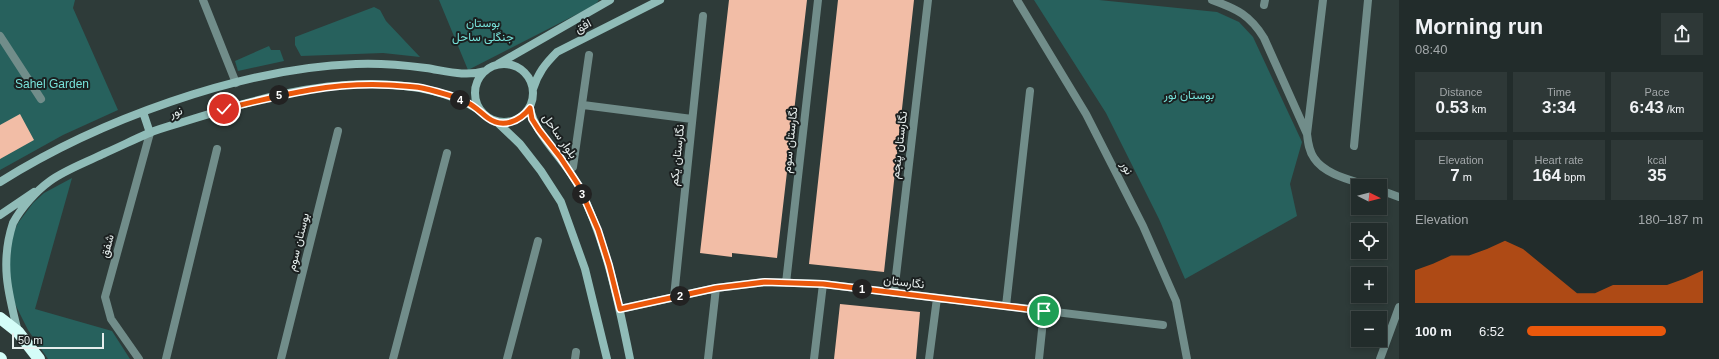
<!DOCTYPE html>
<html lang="en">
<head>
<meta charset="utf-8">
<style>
	body { margin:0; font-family:Arial,Vazirmatn,sans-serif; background:#2e3837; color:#f1f3f6; height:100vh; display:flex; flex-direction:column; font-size:15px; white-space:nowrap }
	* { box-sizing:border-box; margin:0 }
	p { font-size:13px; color:#a2a7a9 }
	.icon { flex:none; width:22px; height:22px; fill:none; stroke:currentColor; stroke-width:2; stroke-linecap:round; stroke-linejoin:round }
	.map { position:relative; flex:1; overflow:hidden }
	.panel { display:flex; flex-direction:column; background:#222c2b; width:320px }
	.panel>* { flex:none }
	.needle { width:26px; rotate:96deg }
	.fabs { position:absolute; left:1351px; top:179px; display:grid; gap:8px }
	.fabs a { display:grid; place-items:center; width:36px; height:36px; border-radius:0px; background:#222c2b; box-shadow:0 2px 6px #0003,0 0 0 1px #3f4847; font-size:20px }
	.scale { position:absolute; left:12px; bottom:10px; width:92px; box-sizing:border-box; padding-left:4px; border:2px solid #e6eeed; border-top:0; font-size:11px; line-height:14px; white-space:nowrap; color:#e6eeed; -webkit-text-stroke:3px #1b2020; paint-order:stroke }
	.pin { position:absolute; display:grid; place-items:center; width:34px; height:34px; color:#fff; margin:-17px; border:2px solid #fff; border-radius:50%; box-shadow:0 1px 4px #0007 }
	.km { position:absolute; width:20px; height:20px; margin:-10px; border-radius:50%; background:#222; color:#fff; font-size:11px; line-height:20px; text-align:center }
	.round { display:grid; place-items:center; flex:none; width:42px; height:42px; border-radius:0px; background:#2e3837 }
	.head { display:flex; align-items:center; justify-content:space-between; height:68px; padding:0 16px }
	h1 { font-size:22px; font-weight:700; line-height:30px }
	.stats { display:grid; grid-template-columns:repeat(3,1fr); gap:6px; height:68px; padding:4px 16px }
	.stats div { display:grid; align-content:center; border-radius:0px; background:#2e3837; text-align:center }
	.stats b { font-size:17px; font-weight:700 }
	.stats small { font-size:11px; font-weight:400 }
	.stats p { font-size:11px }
	.chart { height:112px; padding:8px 16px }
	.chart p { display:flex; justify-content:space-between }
	.chart svg { width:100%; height:72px; margin-top:4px; fill:#ea580c; opacity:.7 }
	ul { padding:0 16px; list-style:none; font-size:13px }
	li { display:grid; grid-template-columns:64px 48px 1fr; align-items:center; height:30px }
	li i { height:10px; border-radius:5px; background:#ea580c }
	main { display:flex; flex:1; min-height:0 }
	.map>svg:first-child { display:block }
</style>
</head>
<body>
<main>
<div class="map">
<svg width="1399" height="359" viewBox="0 0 1399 359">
	<rect width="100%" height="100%" fill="#2e3b39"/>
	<path fill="#27615d" d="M 0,0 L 75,0 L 73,8 L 118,110 L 63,135 L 0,170 Z
		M 439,0 L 599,0 L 595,5 L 468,70 Z
		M 1034,0 L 1099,0 L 1217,12 L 1239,22 L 1253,37 L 1302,142 L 1290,184 L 1297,216 L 1185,279 L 1159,219 L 1106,113 Z
		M 374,7 L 380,10 L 386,21 L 420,57 L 383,53 L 301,56 L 295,45 L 295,37 Z
		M 269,46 L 271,50 L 280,50 L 284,61 L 238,71 L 235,61 Z
		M 72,178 L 35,309 L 112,331 L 130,359 L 48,359 L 28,330 L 15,304 L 9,282 L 11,238 L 18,223 L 33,203 L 44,193 Z"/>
	<path fill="#f2bda6" d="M 729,0 L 807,0 L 777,258 L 732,253 L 732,257 L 700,253 Z
		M 838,0 L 914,0 L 884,272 L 809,264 Z
		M 20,114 L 34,140 L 0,159 L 0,125 Z
		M 840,304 L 920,312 L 916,359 L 834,359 Z"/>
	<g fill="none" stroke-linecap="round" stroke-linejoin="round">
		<path stroke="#718d8a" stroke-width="8" d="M 203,0 L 236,83
			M 1017,0 L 1086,114 L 1143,226 L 1176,301 L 1187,359
			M 1212,0 C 1237,9 1250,15 1264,38 L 1307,134 C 1308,143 1309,151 1314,158 C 1325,175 1352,180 1369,186
			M 1264,5 L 1265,0
			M 0,36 L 41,99
			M 583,105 L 692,119
			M 1307,134 L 1323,0
			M 1354,146 L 1368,0
			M 573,167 L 589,55
			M 1380,190 L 1399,197
			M 786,283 L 818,0
			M 894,293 L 928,0
			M 674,297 L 703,16
			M 1006,306 L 1030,91
			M 620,309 L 716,288 L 765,282 L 823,284 L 1163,325
			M 139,359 L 111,319 L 105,297 L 150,133
			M 166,359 L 217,149
			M 281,359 L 338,131
			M 393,359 L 447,153
			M 507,359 L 538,241
			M 575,359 L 576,352
			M 708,359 L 716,288
			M 814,359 L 823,284
			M 929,359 L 937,298
			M 1039,359 L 1044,311
			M 1380,359 L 1399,307"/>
		<path stroke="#90bcb8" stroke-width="8" d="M475 93a29 29 0 1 1 58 0a29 29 0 1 1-58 0Z
			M 498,64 L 610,0
			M 533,89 C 538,73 545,64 557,52 L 660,0
			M 530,108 C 535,136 566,160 579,187 C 606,241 618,300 630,359
			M 143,112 L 150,133
			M 497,122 L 520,144 L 541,171 L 561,202 L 585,269 L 607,359
			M 0,182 C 97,121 240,68 356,64 C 379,63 403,65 426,68 C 446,71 465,77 485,71
			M 0,215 L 34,192
			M 18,332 C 8,293 0,262 13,223 C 21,208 36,191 50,181 C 65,170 87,162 103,154 C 119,147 133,140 149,133 C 164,127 181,123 196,118 C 253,100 311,84 370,84 C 408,84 449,91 481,111"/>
		<path stroke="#d4fdf8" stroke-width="12" d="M 0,318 L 18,332 L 39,359
			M 0,358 L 1,359"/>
	</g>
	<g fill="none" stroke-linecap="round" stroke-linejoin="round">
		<defs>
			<path id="route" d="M 224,109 C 281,95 330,82 389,85 C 400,86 411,86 422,88 C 435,91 457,97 468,103 C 476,107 481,113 488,118 C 503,129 520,121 530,108 L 532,119 L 539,130 L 560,157 L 579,186 L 598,230 L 609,265 L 620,309 L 716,288 L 765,282 L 823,284 L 1044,311"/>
		</defs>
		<use href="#route" stroke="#fff" stroke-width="8"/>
		<use href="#route" stroke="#ea580c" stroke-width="5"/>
	</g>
	<g text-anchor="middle" stroke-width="4" stroke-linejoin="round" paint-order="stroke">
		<g font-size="12" fill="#78e3db" stroke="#1b2020">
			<text x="483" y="27">بوستان<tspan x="483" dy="14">جنگلی ساحل</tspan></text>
			<text x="52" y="88">Sahel Garden</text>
			<text x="1189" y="99">بوستان نور</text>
		</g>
		<g font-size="12" fill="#e6eeed" stroke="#1b2020">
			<text transform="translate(583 26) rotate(-28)" y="4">افق</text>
			<text transform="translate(176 112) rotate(-18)" y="4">نور</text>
			<text transform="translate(560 136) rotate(55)" y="4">بلوار ساحل</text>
			<text transform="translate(790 140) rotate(-84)" y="4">نگارستان سوم</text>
			<text transform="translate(899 145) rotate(-83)" y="4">نگارستان پنجم</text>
			<text transform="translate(677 155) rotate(-84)" y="4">نگارستان یکم</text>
			<text transform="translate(1127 168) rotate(63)" y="4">نور</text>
			<text transform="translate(298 242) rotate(-76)" y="4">بوستان سوم</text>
			<text transform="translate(107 246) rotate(-75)" y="4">شفق</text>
			<text transform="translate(904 282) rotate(7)" y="4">نگارستان</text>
		</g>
	</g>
</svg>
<div class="fabs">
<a><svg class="needle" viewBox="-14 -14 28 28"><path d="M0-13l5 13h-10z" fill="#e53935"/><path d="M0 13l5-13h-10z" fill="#a2a7a9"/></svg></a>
<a><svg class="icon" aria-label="locate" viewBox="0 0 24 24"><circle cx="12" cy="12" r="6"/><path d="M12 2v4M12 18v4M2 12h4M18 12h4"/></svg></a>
<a>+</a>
<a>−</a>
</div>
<div class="scale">50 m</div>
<div class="pin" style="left:1044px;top:311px;background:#1e9e55"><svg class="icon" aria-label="arrive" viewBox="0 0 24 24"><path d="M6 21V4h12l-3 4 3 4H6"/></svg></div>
<div class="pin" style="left:224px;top:109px;background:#d93025"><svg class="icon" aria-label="check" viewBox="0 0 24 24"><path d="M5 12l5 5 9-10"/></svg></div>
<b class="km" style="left:862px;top:289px">1</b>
<b class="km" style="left:680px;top:296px">2</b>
<b class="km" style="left:582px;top:194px">3</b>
<b class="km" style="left:460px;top:100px">4</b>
<b class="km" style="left:279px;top:95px">5</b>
</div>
<section class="panel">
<div class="head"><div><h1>Morning run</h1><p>08:40</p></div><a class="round"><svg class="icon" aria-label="share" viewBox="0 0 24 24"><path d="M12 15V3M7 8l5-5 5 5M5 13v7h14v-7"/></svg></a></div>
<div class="stats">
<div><p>Distance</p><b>0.53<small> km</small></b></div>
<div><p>Time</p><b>3:34</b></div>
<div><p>Pace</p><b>6:43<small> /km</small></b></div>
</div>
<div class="stats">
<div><p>Elevation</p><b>7<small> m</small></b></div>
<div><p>Heart rate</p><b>164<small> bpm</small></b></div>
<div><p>kcal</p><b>35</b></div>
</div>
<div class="chart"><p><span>Elevation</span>180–187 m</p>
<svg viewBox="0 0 160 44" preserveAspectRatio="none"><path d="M0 44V24L10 20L20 15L30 15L40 11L50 6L60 11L70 20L80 29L90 38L100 38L110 33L120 33L130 33L140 33L150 29L160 24V44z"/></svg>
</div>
<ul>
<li><b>100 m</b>6:52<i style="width:79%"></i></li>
</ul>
</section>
</main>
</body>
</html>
